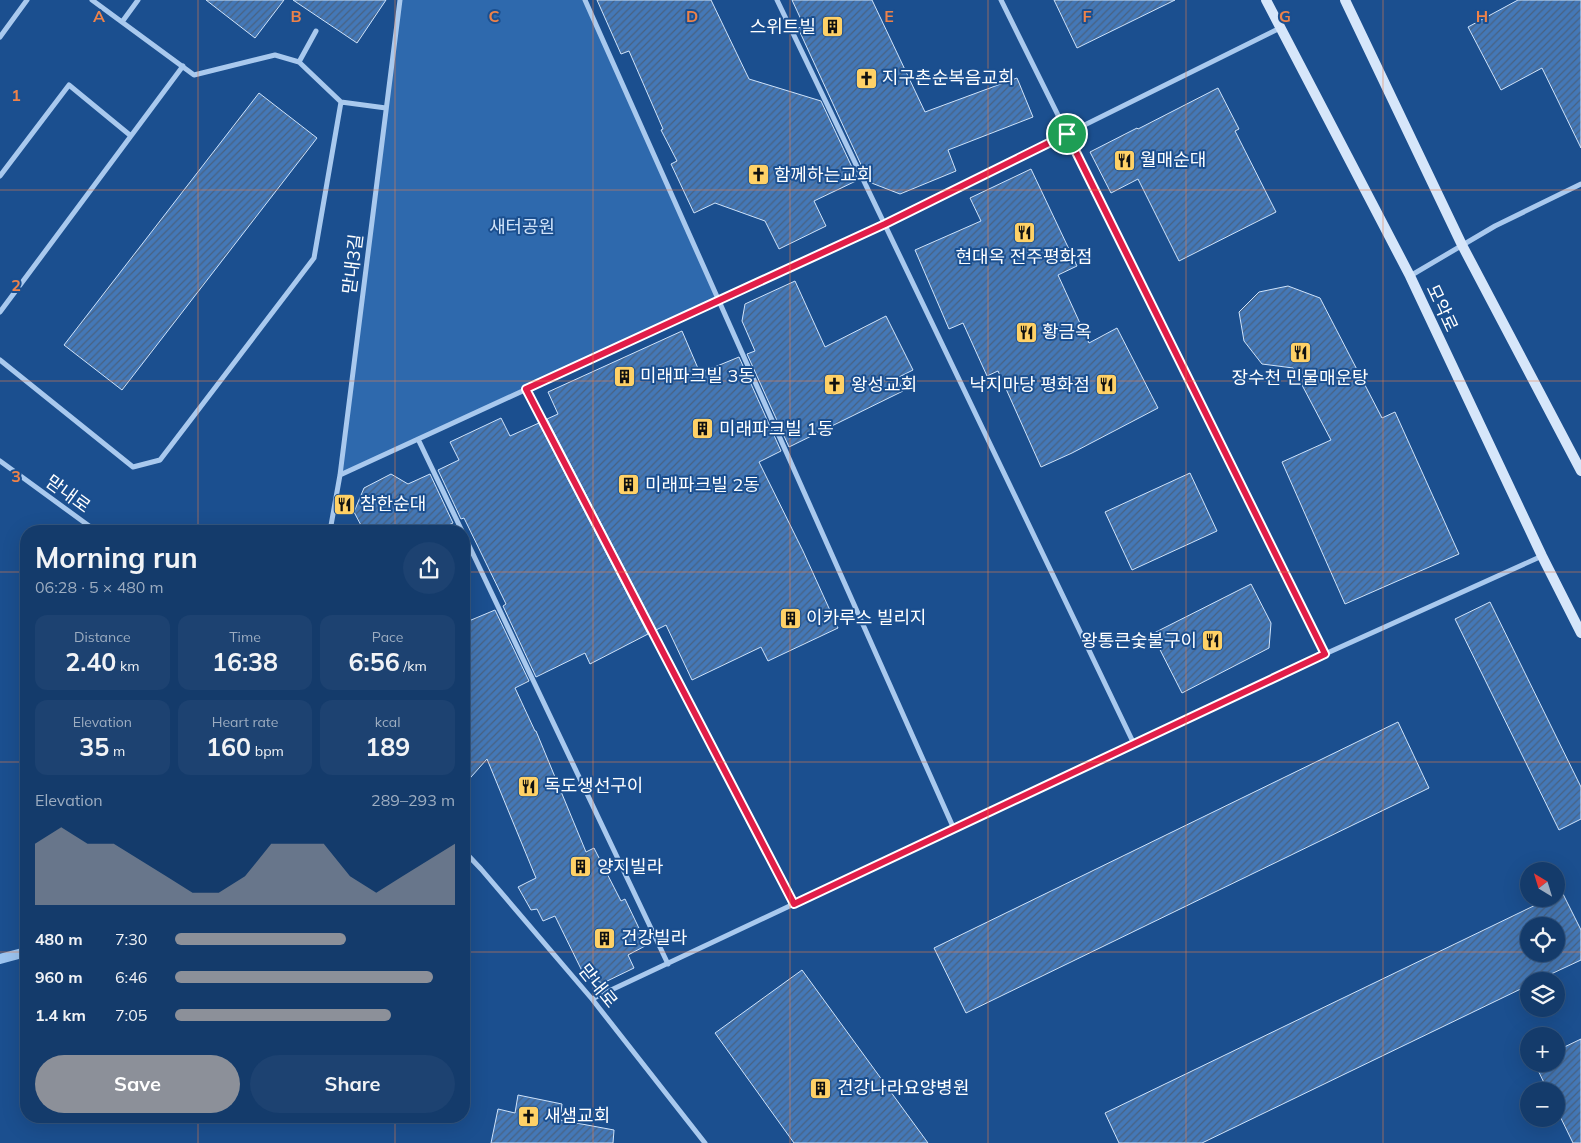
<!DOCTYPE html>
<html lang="en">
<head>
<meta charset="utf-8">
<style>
	body { margin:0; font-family:Mulish,"Noto Sans KR",sans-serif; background:#1d4271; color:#f1f3f6; height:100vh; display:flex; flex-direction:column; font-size:19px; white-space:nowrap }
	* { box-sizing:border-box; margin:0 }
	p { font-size:16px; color:#9dadc1 }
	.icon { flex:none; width:28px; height:28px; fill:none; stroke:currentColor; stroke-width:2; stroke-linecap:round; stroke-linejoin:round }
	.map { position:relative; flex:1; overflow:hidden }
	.side { position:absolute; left:20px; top:525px; width:450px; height:598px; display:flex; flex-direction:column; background:#143b6b; border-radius:20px; box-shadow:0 5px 20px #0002,0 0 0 1px #33557e }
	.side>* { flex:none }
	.needle { width:32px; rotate:322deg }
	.tools { position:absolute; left:1520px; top:862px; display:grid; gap:10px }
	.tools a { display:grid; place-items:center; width:45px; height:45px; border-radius:50%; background:#143b6b; box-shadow:0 5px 20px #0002,0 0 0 1px #33557e; font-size:25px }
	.pin { position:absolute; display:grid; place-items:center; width:42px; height:42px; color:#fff; margin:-21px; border:2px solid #fff; border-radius:50%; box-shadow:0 1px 5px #0007 }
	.round { display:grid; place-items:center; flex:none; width:52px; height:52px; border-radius:26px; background:#1d4271 }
	.summary { display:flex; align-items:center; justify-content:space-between; height:85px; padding:0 15px }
	h1 { font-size:28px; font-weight:700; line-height:38px }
	.metrics { display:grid; grid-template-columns:repeat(3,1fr); gap:8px; height:85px; padding:5px 15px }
	.metrics div { display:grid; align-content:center; border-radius:12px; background:#1d4271; text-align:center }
	.metrics b { font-size:25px; font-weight:700 }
	.metrics small { font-size:14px; font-weight:400 }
	.metrics p { font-size:14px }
	.chart { height:140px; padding:10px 15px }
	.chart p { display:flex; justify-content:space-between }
	.chart svg { width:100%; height:90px; margin-top:5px; fill:#8c9099; opacity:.7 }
	.primary-button { display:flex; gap:10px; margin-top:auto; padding:10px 15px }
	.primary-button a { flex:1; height:58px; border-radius:30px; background:#8c9099; color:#fff; font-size:20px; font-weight:700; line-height:58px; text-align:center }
	.primary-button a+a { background:#1d4271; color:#f1f3f6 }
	ul { padding:0 15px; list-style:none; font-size:16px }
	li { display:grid; grid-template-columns:80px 60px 1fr; align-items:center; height:38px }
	li i { height:12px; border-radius:6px; background:#8c9099 }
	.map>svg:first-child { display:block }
</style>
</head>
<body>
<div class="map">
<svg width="1581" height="1143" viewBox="0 0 1581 1143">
	<defs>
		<pattern id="building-hatch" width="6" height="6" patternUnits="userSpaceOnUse" patternTransform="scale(1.25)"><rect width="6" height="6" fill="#4478b7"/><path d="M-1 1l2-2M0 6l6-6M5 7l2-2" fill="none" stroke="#486282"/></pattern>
	</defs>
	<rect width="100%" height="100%" fill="#1b4f8f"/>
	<path fill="#2e69ad" d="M 400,0 L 585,0 L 719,300 L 340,475 Z"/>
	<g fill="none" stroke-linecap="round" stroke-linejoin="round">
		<path stroke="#9cc4f0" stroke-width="10" d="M 0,959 L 26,952"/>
	</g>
	<path fill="url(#building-hatch)" stroke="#cfe3fa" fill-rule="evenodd" d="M 206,0 L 284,0 L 255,38 Z
		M 293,0 L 386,0 L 357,43 Z
		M 597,0 L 711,0 L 749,79 L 821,101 L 858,180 L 814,201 L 826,226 L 779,249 L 765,221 L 715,203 L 694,213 L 671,164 L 677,161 L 661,130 L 663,129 L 629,51 L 621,54 Z
		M 792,0 L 872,0 L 925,112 L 1017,78 L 1033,117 L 948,150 L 956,171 L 900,194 L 869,182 L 798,28 L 804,26 Z
		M 1054,0 L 1175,0 L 1077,48 Z
		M 1518,0 L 1581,0 L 1581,148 L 1542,68 L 1501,90 L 1468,27 Z
		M 1218,88 L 1239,129 L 1235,131 L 1276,212 L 1179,261 L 1138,179 L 1111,193 L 1090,152 L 1137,128 L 1138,129 Z
		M 259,93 L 317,138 L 122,390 L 64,345 Z
		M 1031,169 L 1077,266 L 1058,275 L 1089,343 L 1117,328 L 1158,408 L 1072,453 L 1041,467 L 998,371 L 987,376 L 963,323 L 949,329 L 915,250 L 981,221 L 970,198 Z
		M 795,281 L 825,347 L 886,316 L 913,370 L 897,378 L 903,391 L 789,447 L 747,354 L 755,351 L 742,321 L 745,304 Z
		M 1288,286 L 1320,298 L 1382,418 L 1395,412 L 1459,554 L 1345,604 L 1282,462 L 1331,440 L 1293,368 L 1262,364 L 1244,341 L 1239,312 L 1259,292 Z
		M 682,331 L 700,373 L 739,357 L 781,451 L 759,462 L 803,551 L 838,628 L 768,661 L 761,647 L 692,680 L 666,625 L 656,630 L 547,419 L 558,414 L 548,392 Z
		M 501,418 L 510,436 L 539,423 L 648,634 L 590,664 L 585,653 L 536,677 L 503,606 L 506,604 L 464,518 L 461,519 L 438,470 L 459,460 L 450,442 Z
		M 1190,473 L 1217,531 L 1132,570 L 1105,512 Z
		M 391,474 L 408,484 L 430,474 L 453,523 L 435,531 L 364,531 L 354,512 L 364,488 Z
		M 1251,584 L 1271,623 L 1269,648 L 1182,693 L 1152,634 Z
		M 1490,602 L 1581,787 L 1581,819 L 1559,830 L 1455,619 Z
		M 495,610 L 529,681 L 515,688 L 535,731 L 536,731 L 586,852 L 594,848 L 621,901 L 625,899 L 647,945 L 628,955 L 634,968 L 603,983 L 585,977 L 555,916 L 543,921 L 537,909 L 531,910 L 518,887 L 536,878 L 487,759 L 464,785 L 464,623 Z
		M 1398,722 L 1429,788 L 966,1013 L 934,948 Z
		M 1562,892 L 1581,930 L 1581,960 L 1536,981 L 1529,981 L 1529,985 L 1202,1143 L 1119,1143 L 1105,1113 L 1548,899 L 1556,899 L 1556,895 ZM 1529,926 L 1556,926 L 1556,954 L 1529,954 Z
		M 802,970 L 928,1143 L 794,1143 L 715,1033 Z
		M 1581,1039 L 1581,1143 L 1573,1143 L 1556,1108 L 1556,1091 L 1548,1091 L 1535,1064 L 1556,1064 L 1556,1051 Z
		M 518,1095 L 562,1104 L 560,1120 L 614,1130 L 613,1143 L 491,1143 L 498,1109 L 515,1113 Z"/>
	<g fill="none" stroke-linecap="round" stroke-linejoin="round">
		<path stroke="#a9c9ee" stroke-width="5" d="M 92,0 L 194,75 L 275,55 L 299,62 L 341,102 L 386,108
			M 585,0 L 954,829
			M 777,0 L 1134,744
			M 1001,0 L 1325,654
			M 122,22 L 138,0
			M 0,37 L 27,0
			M 299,62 L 316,31
			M 0,176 L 69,85 L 131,136
			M 1410,276 L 1495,226 L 1581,184
			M 0,312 L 183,66
			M 0,360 L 133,467 L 160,460 L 314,258 L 341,102
			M 526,389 L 794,905
			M 418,439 L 462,531
			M 0,461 L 96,531
			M 340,475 L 885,224 L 1280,28
			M 330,531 L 340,475 L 400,0
			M 464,535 L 668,964
			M 464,851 L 481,869 L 592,999 L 705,1143
			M 592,999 L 1325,654 L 1542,556"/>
		<path stroke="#d6e6fa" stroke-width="10" d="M 1266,0 L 1410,276 L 1542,556 L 1581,633
			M 1345,0 L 1462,245 L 1581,471"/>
	</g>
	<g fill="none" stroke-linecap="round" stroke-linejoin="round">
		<defs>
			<path id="route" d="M 1067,134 L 1325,654 L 794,904 L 526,389 L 885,224 Z"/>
		</defs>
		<use href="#route" stroke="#fff" stroke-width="10"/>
		<use href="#route" stroke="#e11d48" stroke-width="6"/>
	</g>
	<path fill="none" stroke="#ee8249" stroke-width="1" stroke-opacity="0.55" d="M 198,0 L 198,531M 395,0 L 395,531M 593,0 L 593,1143M 790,0 L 790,1143M 988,0 L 988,1143M 1186,0 L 1186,1143M 1383,0 L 1383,1143M 0,190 L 1581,190M 0,381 L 1581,381M 0,572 L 26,572M 464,572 L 1581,572M 0,762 L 26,762M 464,762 L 1581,762M 0,952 L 26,952M 464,952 L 1529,952M 1556,952 L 1581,952M 198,1116 L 198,1143M 395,1116 L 395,1143"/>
	<defs>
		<symbol id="building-square" viewBox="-11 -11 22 22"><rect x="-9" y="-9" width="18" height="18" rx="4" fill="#ffd166" stroke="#1b4f8f"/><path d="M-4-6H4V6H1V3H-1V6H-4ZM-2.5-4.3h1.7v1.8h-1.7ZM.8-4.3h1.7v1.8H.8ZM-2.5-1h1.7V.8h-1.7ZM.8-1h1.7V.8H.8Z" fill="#111"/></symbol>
		<symbol id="church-square" viewBox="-11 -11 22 22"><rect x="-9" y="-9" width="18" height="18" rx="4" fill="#ffd166" stroke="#1b4f8f"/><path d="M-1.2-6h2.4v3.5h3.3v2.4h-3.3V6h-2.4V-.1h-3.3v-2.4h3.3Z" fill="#111"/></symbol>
		<symbol id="restaurant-square" viewBox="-11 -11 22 22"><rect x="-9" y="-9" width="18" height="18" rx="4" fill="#ffd166" stroke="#1b4f8f"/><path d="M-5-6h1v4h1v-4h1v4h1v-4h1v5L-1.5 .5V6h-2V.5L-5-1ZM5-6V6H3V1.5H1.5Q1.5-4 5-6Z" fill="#111"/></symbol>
	</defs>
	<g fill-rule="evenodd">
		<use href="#building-square" x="820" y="14" width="25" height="25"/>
		<use href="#church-square" x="854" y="66" width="25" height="25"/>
		<use href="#restaurant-square" x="1112" y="148" width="25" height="25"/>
		<use href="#church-square" x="746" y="162" width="25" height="25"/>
		<use href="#restaurant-square" x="1012" y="220" width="25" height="25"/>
		<use href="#restaurant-square" x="1014" y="320" width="25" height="25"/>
		<use href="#restaurant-square" x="1288" y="340" width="25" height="25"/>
		<use href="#building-square" x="612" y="364" width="25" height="25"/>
		<use href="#church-square" x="822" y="372" width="25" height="25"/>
		<use href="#restaurant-square" x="1094" y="372" width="25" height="25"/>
		<use href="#building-square" x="690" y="416" width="25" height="25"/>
		<use href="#building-square" x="616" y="472" width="25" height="25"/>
		<use href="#restaurant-square" x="332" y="492" width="25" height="25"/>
		<use href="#building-square" x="778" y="606" width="25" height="25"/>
		<use href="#restaurant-square" x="1200" y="628" width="25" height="25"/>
		<use href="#restaurant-square" x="516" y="774" width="25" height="25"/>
		<use href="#building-square" x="568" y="854" width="25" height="25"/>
		<use href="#building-square" x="592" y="926" width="25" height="25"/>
		<use href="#building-square" x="808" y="1076" width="25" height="25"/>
		<use href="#church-square" x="516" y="1104" width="25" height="25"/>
	</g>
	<g text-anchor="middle" stroke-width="4" stroke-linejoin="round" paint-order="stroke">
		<g font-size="18" fill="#fff" stroke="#1b4f8f" text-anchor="start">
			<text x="816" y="33" text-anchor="end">스위트빌</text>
			<text x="882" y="84">지구촌순복음교회</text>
			<text x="1140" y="166">월매순대</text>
			<text x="774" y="181">함께하는교회</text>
			<text x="1024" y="263" text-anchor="middle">현대옥 전주평화점</text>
			<text x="1042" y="338">황금옥</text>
			<text x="640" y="382">미래파크빌 3동</text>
			<text x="1300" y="384" text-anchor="middle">장수천 민물매운탕</text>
			<text x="851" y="391">왕성교회</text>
			<text x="1090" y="391" text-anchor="end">낙지마당 평화점</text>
			<text x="719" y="435">미래파크빌 1동</text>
			<text x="645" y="491">미래파크빌 2동</text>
			<text x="360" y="510">참한순대</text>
			<text x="806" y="624">이카루스 빌리지</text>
			<text x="1197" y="647" text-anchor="end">왕통큰숯불구이</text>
			<text x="544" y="792">독도생선구이</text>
			<text x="597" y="873">양지빌라</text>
			<text x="621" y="944">건강빌라</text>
			<text x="837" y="1094">건강나라요양병원</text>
			<text x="544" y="1122">새샘교회</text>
		</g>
		<g font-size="18" fill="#cfe3fa" stroke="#1b4f8f">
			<text x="522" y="233">새터공원</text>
		</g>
		<g font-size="18" fill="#fff" stroke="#1b4f8f">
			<text transform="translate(353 264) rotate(-83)" y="6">맏내3길</text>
			<text transform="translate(1442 308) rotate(65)" y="6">모악로</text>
			<text transform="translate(68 494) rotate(36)" y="6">맏내로</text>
			<text transform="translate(598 986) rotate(51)" y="6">맏내로</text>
		</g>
	</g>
	<g font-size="16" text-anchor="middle" font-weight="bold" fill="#ee8249" stroke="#1b4f8f" stroke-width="4" stroke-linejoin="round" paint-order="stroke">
		<text x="99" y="22">A</text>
		<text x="296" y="22">B</text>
		<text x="494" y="22">C</text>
		<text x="692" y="22">D</text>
		<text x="889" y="22">E</text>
		<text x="1087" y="22">F</text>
		<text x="1285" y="22">G</text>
		<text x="1482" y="22">H</text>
		<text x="16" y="101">1</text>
		<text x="16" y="291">2</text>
		<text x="16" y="482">3</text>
	</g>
</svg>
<div class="tools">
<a><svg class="needle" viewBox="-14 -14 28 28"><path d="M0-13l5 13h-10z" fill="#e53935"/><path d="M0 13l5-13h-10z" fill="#9dadc1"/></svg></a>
<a><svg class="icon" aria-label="locate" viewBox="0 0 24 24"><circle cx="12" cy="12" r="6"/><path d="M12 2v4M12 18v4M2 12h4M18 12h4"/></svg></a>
<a><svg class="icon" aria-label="layers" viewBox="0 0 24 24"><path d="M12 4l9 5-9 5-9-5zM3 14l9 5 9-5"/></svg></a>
<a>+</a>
<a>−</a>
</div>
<div class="pin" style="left:1067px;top:134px;background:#1e9e55"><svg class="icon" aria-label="arrive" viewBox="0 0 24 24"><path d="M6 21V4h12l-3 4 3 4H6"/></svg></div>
<section class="side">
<div class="summary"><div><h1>Morning run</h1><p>06:28 · 5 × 480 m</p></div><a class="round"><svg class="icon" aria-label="share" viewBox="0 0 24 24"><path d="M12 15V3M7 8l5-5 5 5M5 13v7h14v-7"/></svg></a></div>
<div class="metrics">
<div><p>Distance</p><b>2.40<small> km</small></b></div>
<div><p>Time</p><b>16:38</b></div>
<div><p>Pace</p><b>6:56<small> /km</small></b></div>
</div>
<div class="metrics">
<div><p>Elevation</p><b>35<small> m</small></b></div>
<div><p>Heart rate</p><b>160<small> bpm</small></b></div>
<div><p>kcal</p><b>189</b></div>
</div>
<div class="chart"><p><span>Elevation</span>289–293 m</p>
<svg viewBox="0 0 160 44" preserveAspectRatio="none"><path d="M0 44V14L10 6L20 14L30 14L40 22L50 30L60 38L70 38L80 30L90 14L100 14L110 14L120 30L130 38L140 30L150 22L160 14V44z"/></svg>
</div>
<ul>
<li><b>480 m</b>7:30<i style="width:61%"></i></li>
<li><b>960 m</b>6:46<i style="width:92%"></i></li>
<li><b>1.4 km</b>7:05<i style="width:77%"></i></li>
</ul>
<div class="primary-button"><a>Save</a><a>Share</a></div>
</section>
</div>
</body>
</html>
